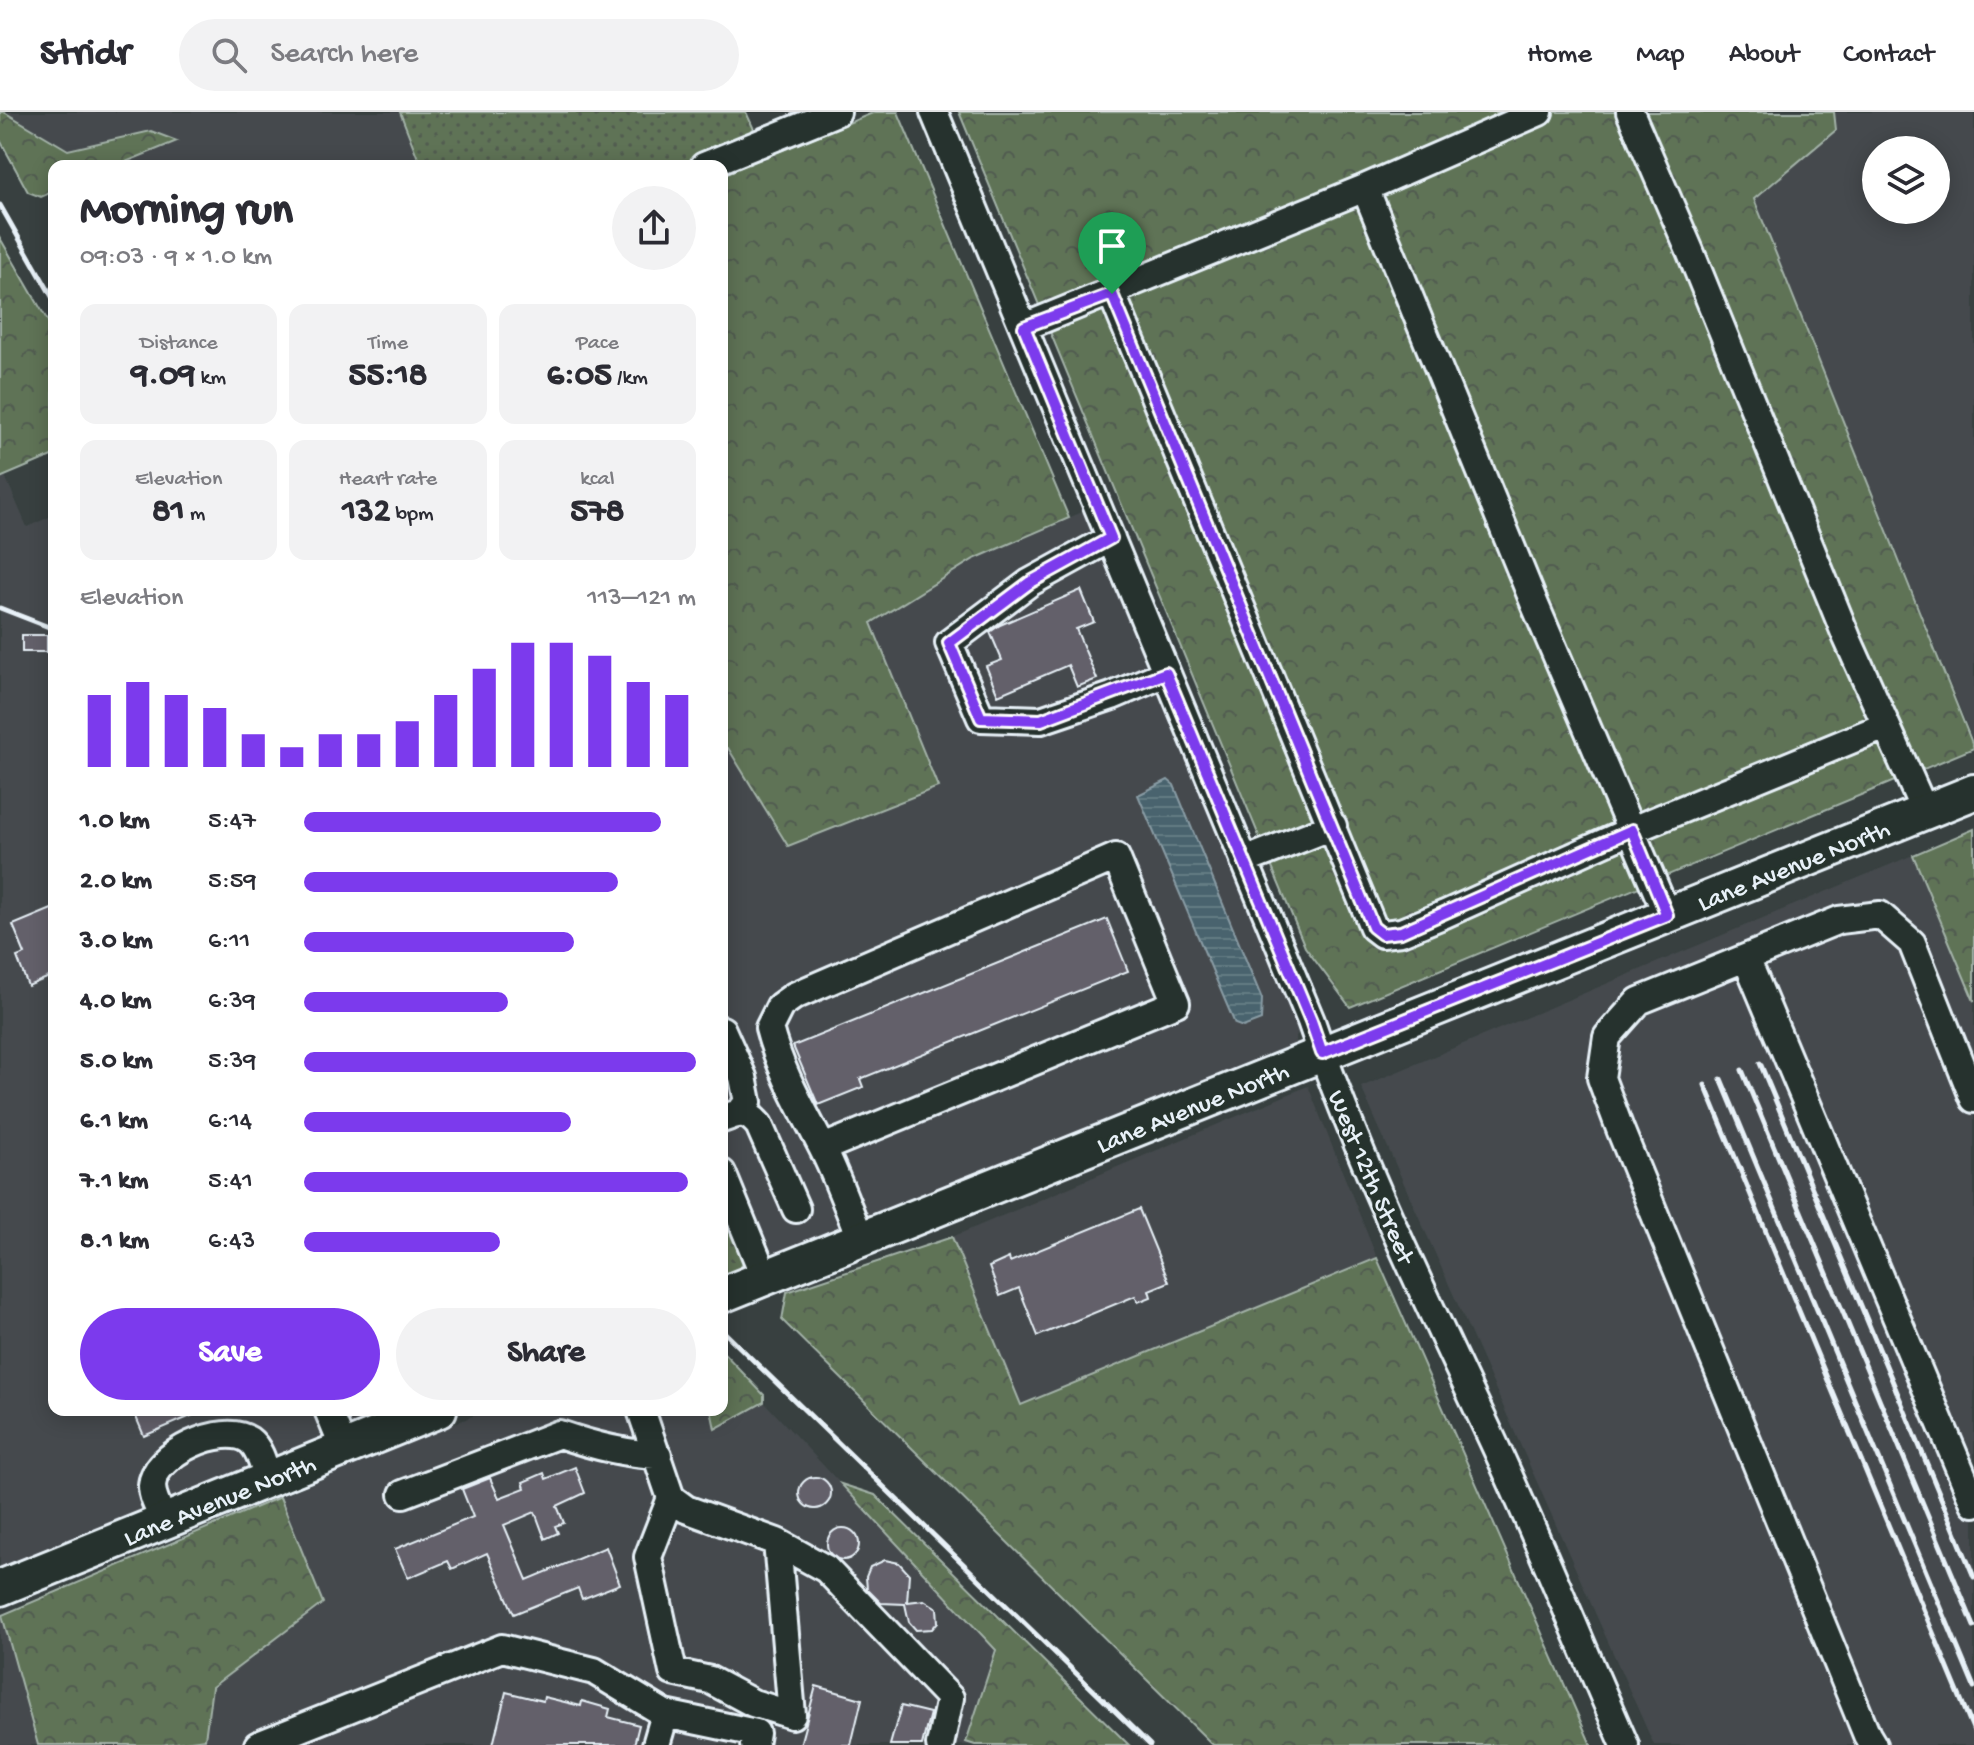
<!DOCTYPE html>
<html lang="en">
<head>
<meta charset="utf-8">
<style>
	body { margin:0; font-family:"Gochi Hand",sans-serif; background:#f2f2f3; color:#2b2b33; height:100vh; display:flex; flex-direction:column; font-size:30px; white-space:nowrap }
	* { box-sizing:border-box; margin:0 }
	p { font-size:26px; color:#7c7c81 }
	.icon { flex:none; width:44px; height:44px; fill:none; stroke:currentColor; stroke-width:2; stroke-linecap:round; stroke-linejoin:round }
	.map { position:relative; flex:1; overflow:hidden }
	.panel { position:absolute; left:48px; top:48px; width:680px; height:1256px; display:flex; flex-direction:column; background:#fff; border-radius:16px; box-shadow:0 4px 20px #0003 }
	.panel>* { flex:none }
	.buttons { position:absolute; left:1862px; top:24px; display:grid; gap:16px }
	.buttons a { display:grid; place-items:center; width:88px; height:88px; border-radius:50%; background:#fff; box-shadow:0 4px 20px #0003; font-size:40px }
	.pin { position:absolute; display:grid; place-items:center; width:68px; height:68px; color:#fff; margin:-82px -34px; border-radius:50% 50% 50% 0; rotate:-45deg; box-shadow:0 0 8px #0007 }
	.pin .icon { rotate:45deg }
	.round { display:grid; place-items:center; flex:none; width:84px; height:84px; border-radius:42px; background:#f2f2f3 }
	.headline { display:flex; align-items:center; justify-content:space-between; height:136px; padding:0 32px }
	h1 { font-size:44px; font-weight:700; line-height:60px }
	.metrics { display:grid; grid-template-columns:repeat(3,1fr); gap:12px; height:136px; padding:8px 32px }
	.metrics div { display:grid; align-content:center; border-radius:16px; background:#f2f2f3; text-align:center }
	.metrics b { font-size:34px; font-weight:700 }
	.metrics small { font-size:22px; font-weight:400 }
	.metrics p { font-size:22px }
	.chart { height:224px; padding:16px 32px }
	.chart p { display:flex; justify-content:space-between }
	.chart svg { width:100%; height:144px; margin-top:8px; stroke:#7c3aed; stroke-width:6 }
	.button { display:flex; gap:16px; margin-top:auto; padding:16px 32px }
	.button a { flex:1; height:92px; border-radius:48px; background:#7c3aed; color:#fff; font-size:32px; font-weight:700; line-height:92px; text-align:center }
	.button a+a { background:#f2f2f3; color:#2b2b33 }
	ul { padding:0 32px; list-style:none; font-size:26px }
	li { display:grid; grid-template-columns:128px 96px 1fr; align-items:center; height:60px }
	li i { height:20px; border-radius:10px; background:#7c3aed }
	header { display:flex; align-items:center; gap:48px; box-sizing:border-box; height:112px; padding:0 40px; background:#fff; border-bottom:2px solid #e1e1e2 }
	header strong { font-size:38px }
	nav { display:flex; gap:44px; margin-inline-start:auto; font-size:28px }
	.search { width:560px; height:72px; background:#f2f2f3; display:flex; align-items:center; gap:20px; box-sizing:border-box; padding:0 28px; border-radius:44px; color:#7c7c81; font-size:30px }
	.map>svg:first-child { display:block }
</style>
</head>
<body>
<header>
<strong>Stridr</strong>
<div class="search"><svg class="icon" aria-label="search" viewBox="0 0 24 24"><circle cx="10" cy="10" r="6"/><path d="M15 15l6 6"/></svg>Search here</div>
<nav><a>Home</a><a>Map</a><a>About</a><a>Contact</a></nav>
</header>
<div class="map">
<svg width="1974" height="1633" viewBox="0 0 1974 1633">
	<defs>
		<pattern id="grass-dots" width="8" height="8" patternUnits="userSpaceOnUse" patternTransform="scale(2)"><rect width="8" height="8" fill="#5e7357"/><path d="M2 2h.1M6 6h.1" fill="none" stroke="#515b50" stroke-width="1.8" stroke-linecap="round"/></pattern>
		<pattern id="forest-crowns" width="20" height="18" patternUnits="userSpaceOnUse" patternTransform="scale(2)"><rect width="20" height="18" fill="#5e7357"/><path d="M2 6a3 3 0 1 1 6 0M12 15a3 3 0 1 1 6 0" fill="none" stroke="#515b50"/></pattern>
		<pattern id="water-rules" width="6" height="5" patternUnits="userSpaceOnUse" patternTransform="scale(2)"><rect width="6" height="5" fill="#49646e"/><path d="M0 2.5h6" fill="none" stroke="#637b83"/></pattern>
	</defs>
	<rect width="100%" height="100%" fill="#384040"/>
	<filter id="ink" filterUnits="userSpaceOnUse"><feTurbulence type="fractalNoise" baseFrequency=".0125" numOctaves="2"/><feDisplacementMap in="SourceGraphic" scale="16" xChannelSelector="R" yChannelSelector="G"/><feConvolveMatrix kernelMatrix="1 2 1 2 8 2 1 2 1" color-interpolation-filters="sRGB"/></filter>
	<g filter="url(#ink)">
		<path fill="#454a4d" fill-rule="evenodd" d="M 4,0 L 400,0 L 421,54 L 116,54 L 176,29 L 151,19 L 68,38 Z
			M 1834,0 L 1974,0 L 1974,631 L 1754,87 L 1836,18 ZM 1876,38 L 1936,38 L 1936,98 L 1876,98 Z
			M 5,364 L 27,415 L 54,403 L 54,1298 L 411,1298 L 0,1464 L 0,366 Z
			M 1089,397 L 1295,902 L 1298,920 L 1294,932 L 1283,943 L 779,1144 L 763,1138 L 722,1039 L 722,638 L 728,636 L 937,675 L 870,511 L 974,447 Z
			M 1913,743 L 1974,889 L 1974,1633 L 1654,1633 L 1361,975 Z
			M 1308,974 L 1377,1146 L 1021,1294 L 952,1125 Z
			M 764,1290 L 996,1538 L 966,1630 L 975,1633 L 162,1633 L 205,1627 L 212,1575 L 322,1491 L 280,1385 L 487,1298 L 711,1298 L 715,1317 Z
			M 2,1503 L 38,1633 L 0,1633 L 0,1504 Z"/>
		<path fill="url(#grass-dots)" stroke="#a3b2a8" stroke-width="2" d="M 400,0 L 746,0 L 757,24 L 683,54 L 421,54 Z
			M 722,1085 C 735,1114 764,1153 722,1171 Z"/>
		<path fill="url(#forest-crowns)" stroke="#a3b2a8" stroke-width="2" d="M 0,0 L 4,0 L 68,38 L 151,19 L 177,29 L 116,54 L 54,54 L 54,79 L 41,85 L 28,80 L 0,28 Z
			M 875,0 L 898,0 L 1069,406 L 974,447 L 871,511 L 938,675 L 788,734 L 728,636 L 722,638 L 722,63 Z
			M 959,0 L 1834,0 L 1836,18 L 1754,87 L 1974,636 L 1350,895 L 1305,835 Z
			M 0,126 L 53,218 L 54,343 L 0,366 Z
			M 1974,717 L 1974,889 L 1913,743 Z
			M 952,1125 L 1021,1293 L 1377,1146 L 1591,1633 L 1213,1633 L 782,1208 L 787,1180 Z
			M 722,1239 L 764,1283 L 764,1290 L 715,1317 L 711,1298 L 722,1298 Z
			M 841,1372 L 875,1383 L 1129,1633 L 975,1633 L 966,1630 L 996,1538 Z
			M 280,1385 L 323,1491 L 212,1575 L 205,1627 L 162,1633 L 38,1633 L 2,1503 Z"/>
		<path fill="url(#water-rules)" stroke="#899ca5" stroke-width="2" d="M 1168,668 L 1174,673 L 1262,887 L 1261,908 L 1243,915 L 1235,912 L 1138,683 Z"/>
		<path fill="#63606b" stroke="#e8f1f8" stroke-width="2" d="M 1081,478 L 1094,510 L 1076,517 L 1097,567 L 1077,575 L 1068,553 L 998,583 L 986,554 L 1002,548 L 990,520 L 1000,513 Z
			M 22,523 L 47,523 L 47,540 L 22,540 Z
			M 54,796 L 54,863 L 28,874 L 17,845 L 25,842 L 13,813 Z
			M 1107,807 L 1128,859 L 860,967 L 863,975 L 818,993 L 793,934 Z
			M 1139,1097 L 1169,1170 L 1149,1178 L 1151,1185 L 1138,1190 L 1135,1184 L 1038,1224 L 1019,1176 L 1000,1184 L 989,1155 L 1009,1146 L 1010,1150 Z
			M 133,1298 L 205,1298 L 144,1324 Z
			M 575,1355 L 585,1381 L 557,1394 L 564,1411 L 555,1414 L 558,1421 L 545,1427 L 535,1400 L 504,1413 L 527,1468 L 606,1435 L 620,1472 L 582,1487 L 578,1476 L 514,1502 L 487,1441 L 452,1457 L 448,1449 L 408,1466 L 395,1437 L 473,1405 L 462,1377 L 490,1366 L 499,1386 L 525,1376 L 523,1370 L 544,1361 L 546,1367 Z
			M799 1381a16 16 0 1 1 32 0a16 16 0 1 1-32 0Z
			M827 1432a16 16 0 1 1 32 0a16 16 0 1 1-32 0Z
			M 885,1448 L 899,1451 L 909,1462 L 907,1490 L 924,1488 L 937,1496 L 938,1510 L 932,1517 L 916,1518 L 909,1510 L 905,1492 L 881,1491 L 867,1477 L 866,1465 L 870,1455 Z
			M 816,1574 L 862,1587 L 851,1633 L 800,1633 Z
			M 506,1580 L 543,1589 L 544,1585 L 581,1594 L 582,1589 L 610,1597 L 608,1605 L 639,1613 L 634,1633 L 493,1633 Z
			M 901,1594 L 930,1601 L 922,1633 L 890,1633 Z"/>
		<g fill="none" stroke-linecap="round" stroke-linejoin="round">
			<defs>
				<path id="minor" d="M 934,0 L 1311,909 C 1360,1053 1428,1190 1492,1327 C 1539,1428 1580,1531 1625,1633
					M 1630,0 L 1690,139 L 1847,526 L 1925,700
					M 704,54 L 837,0
					M 1365,76 L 1535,493 L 1667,803
					M 1112,182 L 1373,815 L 1382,822 L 1401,820 L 1445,802 L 1632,718 L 1885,614
					M 1024,215 L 1365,76 L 1539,0
					M 1111,426 L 1029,471 L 949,531 L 981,606 L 1041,608 L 1112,584 L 1166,561
					M 1244,749 L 1333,714
					M 1746,846 L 1974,1391
					M 722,918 L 743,965 L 748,990 L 740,1000
					M 722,1007 C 740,1000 746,998 759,1013 L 796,1097
					M 823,1036 L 1176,891 L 1116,745 L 794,884 L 780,894 L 769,916 C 780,959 802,996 822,1035 C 837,1064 848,1097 861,1127
					M 722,1061 L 765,1166
					M 328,1298 L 344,1337
					M 641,1298 L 671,1386 L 686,1397 L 777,1430 L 792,1603 L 753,1591 L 710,1568 L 673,1560 L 648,1445 L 671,1386
					M 403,1382 L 559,1322 C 591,1333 624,1342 658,1343
					M 165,1410 C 160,1399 152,1386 152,1374 C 153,1342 223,1310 249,1328 C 260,1336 264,1354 268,1367
					M 777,1430 L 826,1457 L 950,1586 L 940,1633
					M 258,1633 L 502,1536 L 594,1559 L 665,1602
					M 656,1633 L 665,1602 L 756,1621 L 754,1633
					M 1873,1633 L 1867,1623 L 1620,1017 L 1601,966 L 1607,925 L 1639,889 L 1839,808 L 1880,803 L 1912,831 L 1974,987"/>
				<path id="major" d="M 722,1183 L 1974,680
					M 0,1476 L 439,1298"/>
			</defs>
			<use href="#minor" stroke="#e8f1f8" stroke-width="32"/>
			<use href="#major" stroke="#e8f1f8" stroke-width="40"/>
			<use href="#minor" stroke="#26332d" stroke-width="26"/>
			<use href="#major" stroke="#26332d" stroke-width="34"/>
			<path stroke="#e8f1f8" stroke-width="5" d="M 0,93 L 54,188
				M 0,496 L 54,517
				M 1760,951 L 1974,1465
				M 1742,958 L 1974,1514
				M 1721,967 L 1974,1575
				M 1705,973 L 1974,1619
				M 722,1218 L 1150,1633"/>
		</g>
	</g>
	<g fill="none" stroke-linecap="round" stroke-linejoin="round" filter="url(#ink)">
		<defs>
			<path id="route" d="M 1112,182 L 1373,815 L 1382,822 L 1401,820 L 1632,718 L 1667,803 L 1322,941 L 1311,909 L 1166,561 L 1041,608 L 981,606 L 949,531 L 1029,471 L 1111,426 L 1024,215 Z"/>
		</defs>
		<use href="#route" stroke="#fff" stroke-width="16"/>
		<use href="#route" stroke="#7c3aed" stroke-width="10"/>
	</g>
	<g text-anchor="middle" stroke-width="6" stroke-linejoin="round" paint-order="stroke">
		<g font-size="26" fill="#e8f1f8" stroke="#26332d">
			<text transform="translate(1793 752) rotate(-22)" y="9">Lane Avenue North</text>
			<text transform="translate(1192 994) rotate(-22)" y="9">Lane Avenue North</text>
			<text transform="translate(1373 1064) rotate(67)" y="9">West 12th Street</text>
			<text transform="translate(219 1387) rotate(-22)" y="9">Lane Avenue North</text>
		</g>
	</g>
</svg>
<div class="buttons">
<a><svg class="icon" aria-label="layers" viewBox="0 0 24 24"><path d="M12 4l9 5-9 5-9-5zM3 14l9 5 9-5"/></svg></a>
</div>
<div class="pin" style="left:1112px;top:182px;background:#1e9e55"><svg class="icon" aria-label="arrive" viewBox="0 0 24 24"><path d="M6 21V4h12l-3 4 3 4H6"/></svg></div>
<section class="panel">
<div class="headline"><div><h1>Morning run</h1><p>09:03 · 9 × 1.0 km</p></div><a class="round"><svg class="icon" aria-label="share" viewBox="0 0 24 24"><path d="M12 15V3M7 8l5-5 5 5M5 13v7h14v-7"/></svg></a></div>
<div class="metrics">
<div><p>Distance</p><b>9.09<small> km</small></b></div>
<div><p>Time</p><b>55:18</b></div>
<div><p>Pace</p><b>6:05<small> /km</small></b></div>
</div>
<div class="metrics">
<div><p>Elevation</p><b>81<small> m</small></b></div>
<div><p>Heart rate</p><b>132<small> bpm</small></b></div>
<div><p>kcal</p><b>578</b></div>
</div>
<div class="chart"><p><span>Elevation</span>113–121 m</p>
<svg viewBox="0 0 160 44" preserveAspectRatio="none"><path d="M5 44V22M15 44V18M25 44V22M35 44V26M45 44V34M55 44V38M65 44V34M75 44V34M85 44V30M95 44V22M105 44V14M115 44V6M125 44V6M135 44V10M145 44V18M155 44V22"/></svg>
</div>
<ul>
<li><b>1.0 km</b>5:47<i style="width:91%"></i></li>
<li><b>2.0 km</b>5:59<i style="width:80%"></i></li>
<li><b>3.0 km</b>6:11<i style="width:69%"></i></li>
<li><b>4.0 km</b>6:39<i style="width:52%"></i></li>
<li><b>5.0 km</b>5:39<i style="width:100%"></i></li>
<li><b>6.1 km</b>6:14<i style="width:68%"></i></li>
<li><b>7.1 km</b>5:41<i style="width:98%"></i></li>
<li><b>8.1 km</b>6:43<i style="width:50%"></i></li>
</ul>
<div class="button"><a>Save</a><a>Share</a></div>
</section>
</div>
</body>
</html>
